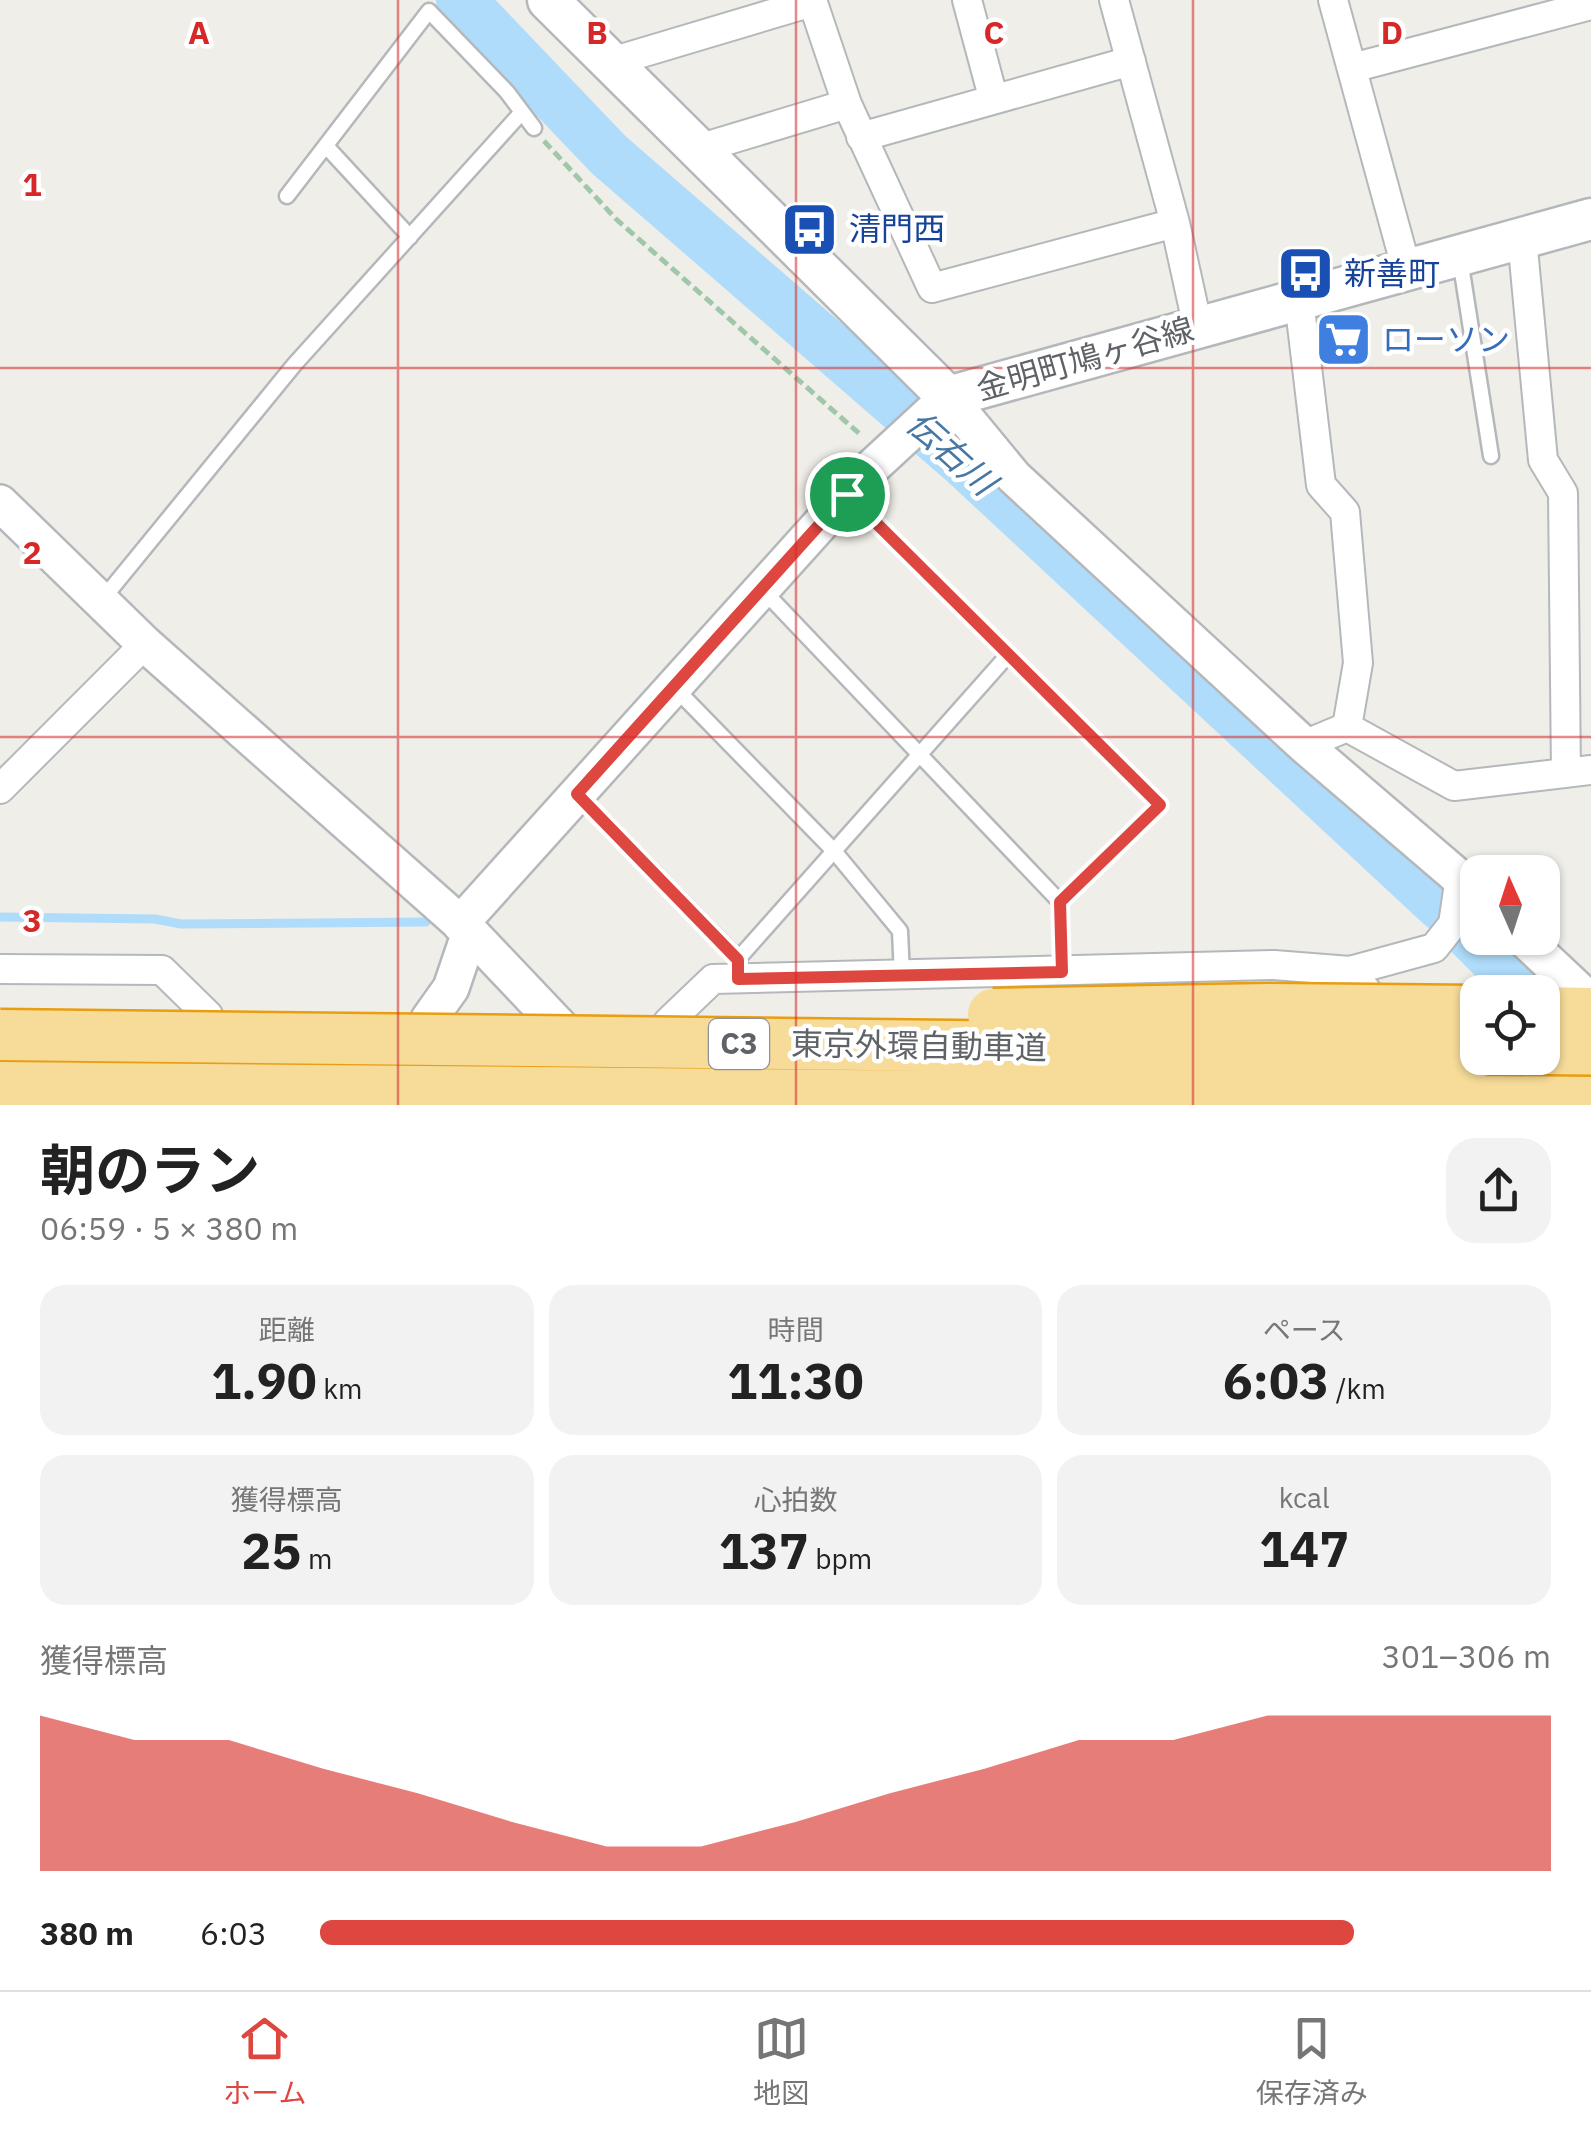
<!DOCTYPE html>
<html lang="ja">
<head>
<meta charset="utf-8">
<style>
	body { margin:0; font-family:"IBM Plex Sans","Noto Sans JP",sans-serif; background:#f2f2f2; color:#222; height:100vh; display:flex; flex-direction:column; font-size:38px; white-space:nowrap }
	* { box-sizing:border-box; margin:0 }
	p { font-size:32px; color:#767676 }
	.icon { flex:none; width:55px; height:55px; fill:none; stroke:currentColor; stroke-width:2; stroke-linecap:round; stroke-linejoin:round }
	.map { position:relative; height:1105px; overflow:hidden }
	.sheet { display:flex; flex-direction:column; background:#fff; flex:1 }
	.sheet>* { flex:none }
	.needle { width:65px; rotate:357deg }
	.buttons { position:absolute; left:1460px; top:855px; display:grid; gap:20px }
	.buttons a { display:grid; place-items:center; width:100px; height:100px; border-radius:20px; background:#fff; box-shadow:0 2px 8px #0004; font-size:50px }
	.pin { position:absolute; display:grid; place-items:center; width:85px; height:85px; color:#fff; margin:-42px; border:5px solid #fff; border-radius:50%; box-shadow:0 2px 10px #0007 }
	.round { display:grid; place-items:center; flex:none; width:105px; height:105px; border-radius:30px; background:#f2f2f2 }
	.headline { display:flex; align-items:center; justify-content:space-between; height:170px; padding:0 40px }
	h1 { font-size:55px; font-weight:700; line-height:75px }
	.stats { display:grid; grid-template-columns:repeat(3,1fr); gap:15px; height:170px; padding:10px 40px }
	.stats div { display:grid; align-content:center; border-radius:25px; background:#f2f2f2; text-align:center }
	.stats b { font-size:50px; font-weight:700 }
	.stats small { font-size:28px; font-weight:400 }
	.stats p { font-size:28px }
	.chart { height:280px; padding:20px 40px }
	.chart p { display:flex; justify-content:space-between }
	.chart svg { width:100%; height:180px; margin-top:10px; fill:#de4740; opacity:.7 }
	ul { padding:0 40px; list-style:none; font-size:32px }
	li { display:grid; grid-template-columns:160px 120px 1fr; align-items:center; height:75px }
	li i { height:25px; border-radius:12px; background:#de4740 }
	.tab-bar { display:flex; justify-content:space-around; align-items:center; height:140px; border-top:2px solid #e0e0e0; background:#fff; font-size:28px; color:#767676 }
	.tab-bar a { display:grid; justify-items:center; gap:5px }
	.tab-bar .current { color:#de4740 }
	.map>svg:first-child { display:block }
</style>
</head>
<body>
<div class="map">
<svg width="1591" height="1105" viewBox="0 0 1591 1105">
	<rect width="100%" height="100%" fill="#f0eee8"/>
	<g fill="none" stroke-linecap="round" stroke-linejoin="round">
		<path stroke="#afdcfa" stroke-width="9" d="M 0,917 L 155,919 L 181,924 L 426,922"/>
		<path stroke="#afdcfa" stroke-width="50" d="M 461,0 L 609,155 L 961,460 L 1441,906
			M 1468,933 L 1527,992"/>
		<defs>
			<path id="service" d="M 326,146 L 410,237
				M 287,196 L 429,11 L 507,92 L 534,128
				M 1460,259 L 1491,456
				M 847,494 L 1160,805 L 1060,902
				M 762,589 L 1060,902 L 1062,972
				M 102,600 L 294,365 L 522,112
				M 674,687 L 834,851 L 900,931 L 902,976
				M 577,794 L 738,959 L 738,967
				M 738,959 L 1008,655"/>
			<path id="minor" d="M 812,0 L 847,104 L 932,288 L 1175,223
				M 967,0 L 993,97
				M 1114,0 L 1175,223 L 1198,328
				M 1333,0 L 1407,271
				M 611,62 L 812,2
				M 1352,68 L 1591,5
				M 861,137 L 1131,61
				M 698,149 L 847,104
				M 1522,238 L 1543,460 L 1563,493 L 1566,773
				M 1299,300 L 1321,485 L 1345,512 L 1358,663 L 1347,727
				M 1304,745 L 1347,727 L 1454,786 L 1591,770
				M 0,789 L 145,644
				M 0,969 L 162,970 L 208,1015
				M 1350,971 L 1434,948 L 1453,924 L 1460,877
				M 668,1022 L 713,979 L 1274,965 L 1350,971 L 1385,1013"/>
			<path id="tertiary" d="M 0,503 L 145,644 L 470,932 L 582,1050
				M 460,924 L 869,470 L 948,397 L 1014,477 L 1304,745 L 1478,894
				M 1523,938 L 1591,1002
				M 429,1019 L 451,988 L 470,932"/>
			<path id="secondary" d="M 548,0 L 948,397 L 1591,219"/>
			<path id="motorway" d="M 1542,1012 L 1591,1013
				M 1542,1053 L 1591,1054"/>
		</defs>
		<use href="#service" stroke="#b5b8bb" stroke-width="19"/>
		<use href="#minor" stroke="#b5b8bb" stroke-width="32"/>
		<use href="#tertiary" stroke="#b5b8bb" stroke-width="40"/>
		<use href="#secondary" stroke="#b4b7bb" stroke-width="45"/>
		<use href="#motorway" stroke="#e99d10" stroke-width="55"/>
		<path stroke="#a0c7aa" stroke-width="5" stroke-dasharray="10 5" stroke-linecap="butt" d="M 544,141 L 616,219 L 862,436"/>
		<use href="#service" stroke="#fff" stroke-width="14"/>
		<use href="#minor" stroke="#fff" stroke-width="28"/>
		<use href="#tertiary" stroke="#fff" stroke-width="35"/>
		<use href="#secondary" stroke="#fff" stroke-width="40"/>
		<use href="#motorway" stroke="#f6db99" stroke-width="50"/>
		<defs>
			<path id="motorway-bridge" d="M 993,1014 L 1269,1009 L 1478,1011
				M 0,1035 L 1478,1052
				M 0,1087 L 1591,1102"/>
		</defs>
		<use href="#motorway-bridge" stroke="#e99d10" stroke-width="55" stroke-linecap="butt"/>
		<use href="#motorway-bridge" stroke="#f6db99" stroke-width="50"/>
	</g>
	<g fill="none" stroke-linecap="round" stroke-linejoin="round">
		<defs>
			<path id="route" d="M 847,494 L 1160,805 L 1060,902 L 1062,972 L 738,979 L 738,960 L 577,794 Z"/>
		</defs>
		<use href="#route" stroke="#fff" stroke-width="20"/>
		<use href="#route" stroke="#de4740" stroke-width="12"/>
	</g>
	<path fill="none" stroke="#d62828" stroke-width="2.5" stroke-opacity="0.55" d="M 398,0 L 398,1105M 796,0 L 796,1105M 1193,0 L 1193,1105M 0,368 L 1591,368M 0,737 L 1591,737"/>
	<defs>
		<symbol id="bus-square" viewBox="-11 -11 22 22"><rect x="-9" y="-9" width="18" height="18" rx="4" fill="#1a4fb4" stroke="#fff"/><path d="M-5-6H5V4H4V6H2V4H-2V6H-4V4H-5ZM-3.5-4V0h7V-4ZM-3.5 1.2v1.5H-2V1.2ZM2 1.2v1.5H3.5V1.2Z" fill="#fff"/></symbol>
		<symbol id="supermarket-square" viewBox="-11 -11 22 22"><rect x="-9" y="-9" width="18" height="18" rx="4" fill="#3f7fe0" stroke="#fff"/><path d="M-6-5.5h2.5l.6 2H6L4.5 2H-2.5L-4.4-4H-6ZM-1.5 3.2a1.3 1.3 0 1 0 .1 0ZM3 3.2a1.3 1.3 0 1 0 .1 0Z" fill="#fff"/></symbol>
	</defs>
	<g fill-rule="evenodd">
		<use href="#bus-square" x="778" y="198" width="63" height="63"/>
		<use href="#bus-square" x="1274" y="242" width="63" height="63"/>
		<use href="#supermarket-square" x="1312" y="308" width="63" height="63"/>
	</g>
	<g text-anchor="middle" stroke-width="9" stroke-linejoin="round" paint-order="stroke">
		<rect fill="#fff" stroke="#8f9295" stroke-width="2.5" x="709" y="1019" width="60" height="50" rx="8"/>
		<g font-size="30" font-weight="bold" fill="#5f6367">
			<text x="739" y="1054">C3</text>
		</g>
		<g font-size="32" fill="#164399" stroke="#fff" text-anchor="start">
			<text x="849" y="240">清門西</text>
			<text x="1344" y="285">新善町</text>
		</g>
		<g font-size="32" fill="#366cbe" stroke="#fff" text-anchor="start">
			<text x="1382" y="351">ローソン</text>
		</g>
		<g font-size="32" fill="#5f6367" stroke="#fff">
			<text transform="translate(1085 359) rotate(-16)" y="11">金明町鳩ヶ谷線</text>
			<text transform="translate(919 1046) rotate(1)" y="11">東京外環自動車道</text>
		</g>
		<g font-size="35" font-style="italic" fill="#4778a3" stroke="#fff">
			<text transform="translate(951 453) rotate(42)" y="12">伝右川</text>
		</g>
	</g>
	<g font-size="32" text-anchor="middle" font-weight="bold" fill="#d62828" stroke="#fff" stroke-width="9" stroke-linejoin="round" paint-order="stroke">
		<text x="199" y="44">A</text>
		<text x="597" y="44">B</text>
		<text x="994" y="44">C</text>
		<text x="1392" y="44">D</text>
		<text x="32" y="196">1</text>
		<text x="32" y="564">2</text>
		<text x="32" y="932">3</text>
	</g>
</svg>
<div class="buttons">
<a><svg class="needle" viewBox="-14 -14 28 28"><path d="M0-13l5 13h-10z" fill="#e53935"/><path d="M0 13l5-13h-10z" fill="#767676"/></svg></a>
<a><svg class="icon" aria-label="locate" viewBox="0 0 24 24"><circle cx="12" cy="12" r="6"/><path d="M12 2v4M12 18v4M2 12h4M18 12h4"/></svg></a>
</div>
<div class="pin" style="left:847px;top:494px;background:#1e9e55"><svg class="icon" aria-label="arrive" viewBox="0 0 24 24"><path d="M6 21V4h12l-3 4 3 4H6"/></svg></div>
</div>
<section class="sheet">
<div class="headline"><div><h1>朝のラン</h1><p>06:59 · 5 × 380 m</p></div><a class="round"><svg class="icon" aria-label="share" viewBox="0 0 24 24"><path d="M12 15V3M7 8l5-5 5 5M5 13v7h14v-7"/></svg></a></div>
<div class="stats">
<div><p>距離</p><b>1.90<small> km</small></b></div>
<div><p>時間</p><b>11:30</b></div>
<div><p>ペース</p><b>6:03<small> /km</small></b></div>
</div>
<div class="stats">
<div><p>獲得標高</p><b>25<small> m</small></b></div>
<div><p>心拍数</p><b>137<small> bpm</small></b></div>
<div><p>kcal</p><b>147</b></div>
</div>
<div class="chart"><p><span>獲得標高</span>301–306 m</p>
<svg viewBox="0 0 160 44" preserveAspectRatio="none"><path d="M0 44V6L10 12L20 12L30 19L40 25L50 32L60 38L70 38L80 32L90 25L100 19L110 12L120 12L130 6L140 6L150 6L160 6V44z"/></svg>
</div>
<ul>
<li><b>380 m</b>6:03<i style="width:84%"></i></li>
</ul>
</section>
<nav class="tab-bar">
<a class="current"><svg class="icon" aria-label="home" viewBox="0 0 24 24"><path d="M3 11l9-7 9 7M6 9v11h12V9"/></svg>ホーム</a>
<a><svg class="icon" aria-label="map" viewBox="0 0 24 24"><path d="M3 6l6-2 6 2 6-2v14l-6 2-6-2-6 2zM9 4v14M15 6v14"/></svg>地図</a>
<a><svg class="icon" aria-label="saved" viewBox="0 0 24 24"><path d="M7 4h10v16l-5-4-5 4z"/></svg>保存済み</a>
</nav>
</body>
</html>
